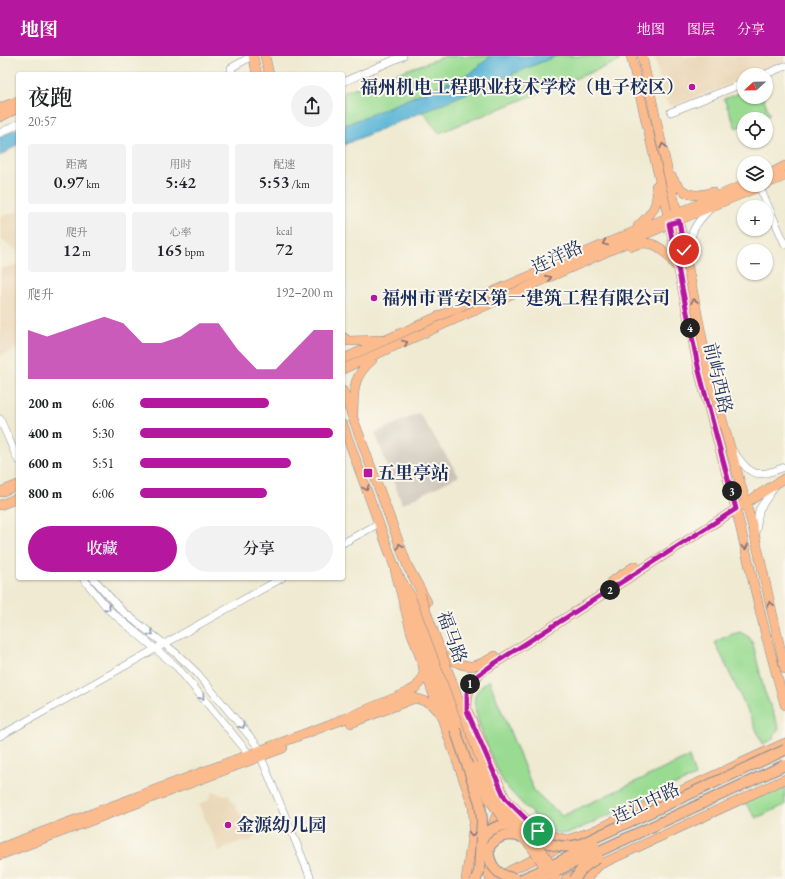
<!DOCTYPE html>
<html lang="zh">
<head>
<meta charset="utf-8">
<style>
	body { margin:0; font-family:"EB Garamond","Noto Serif SC",serif; background:#f2f2f2; color:#202124; height:100vh; display:flex; flex-direction:column; font-size:15px; white-space:nowrap }
	* { box-sizing:border-box; margin:0 }
	p { font-size:13px; color:#757577 }
	.icon { flex:none; width:22px; height:22px; fill:none; stroke:currentColor; stroke-width:2; stroke-linecap:round; stroke-linejoin:round }
	.map { position:relative; flex:1; overflow:hidden }
	.side { position:absolute; left:16px; top:16px; width:329px; height:508px; display:flex; flex-direction:column; background:#fff; border-radius:4px; box-shadow:0 1px 3px #0004 }
	.side>* { flex:none }
	.needle { width:26px; rotate:248deg }
	.fabs { position:absolute; left:737px; top:12px; display:grid; gap:8px }
	.fabs a { display:grid; place-items:center; width:36px; height:36px; border-radius:50%; background:#fff; box-shadow:0 1px 3px #0004; font-size:20px }
	.pin { position:absolute; display:grid; place-items:center; width:34px; height:34px; color:#fff; margin:-17px; border:2px solid #fff; border-radius:50%; box-shadow:0 1px 4px #0007 }
	.km { position:absolute; width:20px; height:20px; margin:-10px; border-radius:50%; background:#222; color:#fff; font-size:11px; line-height:20px; text-align:center }
	.round { display:grid; place-items:center; flex:none; width:42px; height:42px; border-radius:21px; background:#f2f2f2 }
	.summary { display:flex; align-items:center; justify-content:space-between; height:68px; padding:0 12px }
	h1 { font-size:22px; font-weight:600; line-height:30px }
	.figures { display:grid; grid-template-columns:repeat(3,1fr); gap:6px; height:68px; padding:4px 12px }
	.figures div { display:grid; align-content:center; border-radius:4px; background:#f2f2f2; text-align:center }
	.figures b { font-size:17px; font-weight:600 }
	.figures small { font-size:11px; font-weight:400 }
	.figures p { font-size:11px }
	.chart { height:112px; padding:8px 12px }
	.chart p { display:flex; justify-content:space-between }
	.chart svg { width:100%; height:72px; margin-top:4px; fill:#b5179e; opacity:.7 }
	.primary-button { display:flex; gap:8px; margin-top:auto; padding:8px 12px }
	.primary-button a { flex:1; height:46px; border-radius:24px; background:#b5179e; color:#fff; font-size:16px; font-weight:600; line-height:46px; text-align:center }
	.primary-button a+a { background:#f2f2f2; color:#202124 }
	ul { padding:0 12px; list-style:none; font-size:13px }
	li { display:grid; grid-template-columns:64px 48px 1fr; align-items:center; height:30px }
	li i { height:10px; border-radius:5px; background:#b5179e }
	header { display:flex; align-items:center; gap:24px; box-sizing:border-box; height:56px; padding:0 20px; background:#b5179e; color:#fff }
	header strong { font-size:19px }
	nav { display:flex; gap:22px; margin-inline-start:auto; font-size:14px }
	.map>svg:first-child { display:block }
</style>
</head>
<body>
<header>
<strong>地图</strong>
<nav><a>地图</a><a>图层</a><a>分享</a></nav>
</header>
<div class="map">
<svg width="785" height="823" viewBox="0 0 785 823">
	<rect width="100%" height="100%" fill="#fbf7ec"/>
	<filter id="ink" filterUnits="userSpaceOnUse"><feTurbulence type="fractalNoise" baseFrequency=".025" numOctaves="2"/><feDisplacementMap in="SourceGraphic" scale="8" xChannelSelector="R" yChannelSelector="G"/><feConvolveMatrix kernelMatrix="1 2 1 2 8 2 1 2 1" color-interpolation-filters="sRGB"/></filter>
	<filter id="wash" filterUnits="userSpaceOnUse"><feTurbulence type="fractalNoise" baseFrequency=".012" numOctaves="4" result="noise"/><feDisplacementMap in="SourceGraphic" scale="16" xChannelSelector="R" yChannelSelector="G"/><feGaussianBlur stdDeviation="0.9" result="paint"/><feColorMatrix in="noise" values="0 0 0 0 0 0 0 0 0 0 0 0 0 0 0 0 0 1.4 0 .05"/><feComposite in="paint" operator="in"/></filter>
	<g filter="url(#wash)">
		<rect width="100%" height="100%" fill="#efead1"/>
		<path fill="#ebd8ba" d="M 655,0 L 785,0 L 785,7 L 755,19 L 744,19 L 744,23 L 673,50 L 668,48 L 662,39 Z
			M 18,155 L 18,195 L 0,183 L 0,161 Z
			M 18,208 L 18,293 L 0,299 L 0,213 Z
			M 213,735 L 222,739 L 228,738 L 240,758 L 256,779 L 251,785 L 235,787 L 219,795 L 199,749 L 208,744 Z"/>
		<path fill="#cbc3b8" d="M 419,357 L 459,420 L 402,448 L 375,377 Z"/>
		<path fill="#9adb92" stroke="#5a8578" d="M 446,0 L 491,0 L 471,17 L 343,70 L 343,36 Z
			M 556,0 L 618,0 L 619,5 L 439,77 L 422,55 Z
			M 744,35 L 744,41 L 763,41 L 770,59 L 759,63 L 744,63 L 744,69 L 736,72 L 724,43 Z
			M 740,576 L 749,581 L 753,588 L 764,634 L 779,672 L 773,683 L 763,688 L 715,586 L 729,579 Z
			M 489,624 L 534,735 L 562,760 L 689,701 L 695,720 L 572,776 C 566,778 560,778 554,776 C 546,773 509,735 504,727 C 495,710 471,658 475,640 C 477,633 483,629 489,624 Z
			M 785,726 L 785,749 L 756,762 L 743,744 Z"/>
		<path fill="#5ab5d7" stroke="#3a729a" d="M 491,0 L 556,0 L 343,89 L 343,70 L 471,17 Z
			M 18,72 L 18,88 L 0,100 L 0,81 Z"/>
	</g>
	<g filter="url(#ink)">
		<g fill="none" stroke-linecap="round" stroke-linejoin="round">
			<defs>
				<path id="minor" d="M 232,18 L 231,12 L 252,0
					M 764,19 L 785,10
					M 343,26 L 403,0
					M 671,56 L 744,27
					M 0,77 L 18,68
					M 760,132 L 785,188
					M 689,204 C 689,179 692,170 711,152
					M 0,363 L 18,404
					M 733,395 C 752,421 755,422 785,411
					M 756,476 L 759,454 L 774,431
					M 343,487 L 378,468
					M 83,522 L 109,554 L 177,611 L 249,698 L 254,699
					M 93,522 L 121,554 L 177,598 L 197,617 L 261,694 L 261,701 L 311,823
					M 0,680 L 282,522"/>
				<path id="major" d="M 253,0 L 257,18
					M 265,0 L 269,18
					M 631,0 L 668,160 L 699,315 L 736,453 L 766,580 L 785,649
					M 642,0 L 677,157 L 709,317 L 753,472 L 785,613
					M 0,52 L 18,45
					M 0,61 L 18,52
					M 766,120 L 785,110
					M 672,121 C 681,138 694,143 712,136
					M 638,170 C 651,159 660,148 656,130
					M 632,190 C 652,182 664,192 675,209
					M 343,281 L 348,285 L 381,284
					M 343,303 L 497,234 L 744,129
					M 343,313 L 669,168 L 785,120
					M 343,335 L 409,514
					M 353,358 C 354,334 352,321 372,304
					M 343,369 L 398,520
					M 0,436 L 18,429
					M 0,449 L 18,442
					M 407,509 L 427,546
					M 395,514 L 411,575 L 473,750 L 474,767 L 466,823
					M 399,521 L 413,543 L 475,711
					M 611,526 L 635,510
					M 447,601 C 467,614 476,612 495,600
					M 465,649 L 505,742 L 537,775 L 567,784 L 591,776 L 785,687
					M 467,655 C 467,637 469,626 484,614 L 785,422
					M 351,667 L 415,642 L 430,647 L 442,660
					M 0,792 L 344,663 L 404,638 L 415,632 L 421,625 L 424,616 L 422,602
					M 0,799 L 283,692
					M 490,823 L 485,790 L 500,749
					M 498,823 L 511,814 L 565,789
					M 566,823 L 581,817
					M 586,823 L 599,809 L 785,723"/>
				<path id="highway" d="M 407,545 L 455,673
					M 522,823 L 538,816"/>
			</defs>
			<use href="#minor" stroke="#858c98" stroke-width="8"/>
			<use href="#major" stroke="#858c98" stroke-width="10"/>
			<use href="#highway" stroke="#858c98" stroke-width="12"/>
			<use href="#minor" stroke="#fff" stroke-width="7"/>
			<use href="#major" stroke="#fbbb8d" stroke-width="9"/>
			<use href="#highway" stroke="#fbbb8d" stroke-width="10"/>
			<defs>
				<path id="major-bridge" d="M 420,539 L 486,718 L 495,739 L 512,761
					M 475,711 L 489,743 L 501,760 L 530,789 L 541,805 L 547,819
					M 527,777 L 547,802 L 556,823"/>
				<path id="highway-bridge" d="M 455,673 L 480,747 L 482,764 L 479,816 L 476,823
					M 507,756 C 531,776 548,798 581,788 L 785,694
					M 482,783 C 492,768 506,767 522,772
					M 538,816 L 594,789
					M 515,822 C 498,821 487,808 489,791 C 498,779 508,777 522,781
					M 541,822 L 785,709
					M 575,823 C 580,813 588,807 598,802"/>
			</defs>
			<use href="#major-bridge" stroke="#858c98" stroke-width="10" stroke-linecap="butt"/>
			<use href="#highway-bridge" stroke="#858c98" stroke-width="12" stroke-linecap="butt"/>
			<use href="#major-bridge" stroke="#fbbb8d" stroke-width="9"/>
			<use href="#highway-bridge" stroke="#fbbb8d" stroke-width="10"/>
		</g>
		<defs><path id="oneway-chevron" d="M-2-3.5L2.5 0L-2 3.5" fill="none" stroke-width="1.6" stroke-linecap="round" stroke-linejoin="round"/></defs>
		<g stroke="#806e73">
			<use href="#oneway-chevron" transform="translate(663 90) rotate(-103)"/>
			<use href="#oneway-chevron" transform="translate(605 187) rotate(157)"/>
			<use href="#oneway-chevron" transform="translate(549 222) rotate(-25)"/>
			<use href="#oneway-chevron" transform="translate(694 245) rotate(-102)"/>
			<use href="#oneway-chevron" transform="translate(405 287) rotate(-23)"/>
			<use href="#oneway-chevron" transform="translate(366 432) rotate(70)"/>
			<use href="#oneway-chevron" transform="translate(400 490) rotate(-110)"/>
			<use href="#oneway-chevron" transform="translate(745 491) rotate(77)"/>
			<use href="#oneway-chevron" transform="translate(770 548) rotate(-103)"/>
			<use href="#oneway-chevron" transform="translate(472 778) rotate(98)"/>
		</g>
		<g stroke="#8d97ae">
			<use href="#oneway-chevron" transform="translate(108 552) rotate(46)"/>
			<use href="#oneway-chevron" transform="translate(151 577) rotate(38)"/>
			<use href="#oneway-chevron" transform="translate(202 641) rotate(50)"/>
			<use href="#oneway-chevron" transform="translate(242 670) rotate(51)"/>
		</g>
	</g>
	<g fill="none" stroke-linecap="round" stroke-linejoin="round" filter="url(#ink)">
		<defs>
			<path id="route" d="M 538,775 L 505,742 L 467,655 L 467,637 L 471,627 L 478,619 L 495,607 L 736,453 L 699,315 L 669,168 L 679,165 L 684,194"/>
		</defs>
		<use href="#route" stroke="#fff" stroke-width="8"/>
		<use href="#route" stroke="#b5179e" stroke-width="5"/>
	</g>
	<g fill="#b5179e" stroke="#fbf7ec" stroke-width="1.5">
		<circle cx="692" cy="31" r="4"/>
		<circle cx="374" cy="242" r="4"/>
		<rect x="363" y="412" width="10" height="10" rx="2"/>
		<circle cx="228" cy="769" r="4"/>
	</g>
	<g text-anchor="middle" stroke-width="4" stroke-linejoin="round" paint-order="stroke">
		<g font-size="18" font-weight="bold" fill="#1b2f5e" stroke="#fbf7ec" text-anchor="start">
			<text x="684" y="37" text-anchor="end">福州机电工程职业技术学校（电子校区）</text>
			<text x="382" y="248">福州市晋安区第一建筑工程有限公司</text>
			<text x="377" y="423">五里亭站</text>
			<text x="236" y="775">金源幼儿园</text>
		</g>
		<g font-size="18" fill="#1b2f5e" stroke="#fbf7ec">
			<text transform="translate(557 201) rotate(-25)" y="6">连洋路</text>
			<text transform="translate(718 322) rotate(77)" y="6">前屿西路</text>
			<text transform="translate(452 581) rotate(70)" y="6">福马路</text>
			<text transform="translate(646 747) rotate(-25)" y="6">连江中路</text>
		</g>
	</g>
</svg>
<div class="fabs">
<a><svg class="needle" viewBox="-14 -14 28 28"><path d="M0-13l5 13h-10z" fill="#e53935"/><path d="M0 13l5-13h-10z" fill="#757577"/></svg></a>
<a><svg class="icon" aria-label="locate" viewBox="0 0 24 24"><circle cx="12" cy="12" r="6"/><path d="M12 2v4M12 18v4M2 12h4M18 12h4"/></svg></a>
<a><svg class="icon" aria-label="layers" viewBox="0 0 24 24"><path d="M12 4l9 5-9 5-9-5zM3 14l9 5 9-5"/></svg></a>
<a>+</a>
<a>−</a>
</div>
<div class="pin" style="left:538px;top:775px;background:#1e9e55"><svg class="icon" aria-label="arrive" viewBox="0 0 24 24"><path d="M6 21V4h12l-3 4 3 4H6"/></svg></div>
<div class="pin" style="left:684px;top:194px;background:#d93025"><svg class="icon" aria-label="check" viewBox="0 0 24 24"><path d="M5 12l5 5 9-10"/></svg></div>
<b class="km" style="left:470px;top:628px">1</b>
<b class="km" style="left:610px;top:534px">2</b>
<b class="km" style="left:732px;top:435px">3</b>
<b class="km" style="left:690px;top:272px">4</b>
<section class="side">
<div class="summary"><div><h1>夜跑</h1><p>20:57</p></div><a class="round"><svg class="icon" aria-label="share" viewBox="0 0 24 24"><path d="M12 15V3M7 8l5-5 5 5M5 13v7h14v-7"/></svg></a></div>
<div class="figures">
<div><p>距离</p><b>0.97<small> km</small></b></div>
<div><p>用时</p><b>5:42</b></div>
<div><p>配速</p><b>5:53<small> /km</small></b></div>
</div>
<div class="figures">
<div><p>爬升</p><b>12<small> m</small></b></div>
<div><p>心率</p><b>165<small> bpm</small></b></div>
<div><p>kcal</p><b>72</b></div>
</div>
<div class="chart"><p><span>爬升</span>192–200 m</p>
<svg viewBox="0 0 160 44" preserveAspectRatio="none"><path d="M0 44V14L10 18L20 14L30 10L40 6L50 10L60 22L70 22L80 18L90 10L100 10L110 26L120 38L130 38L140 26L150 14L160 14V44z"/></svg>
</div>
<ul>
<li><b>200 m</b>6:06<i style="width:67%"></i></li>
<li><b>400 m</b>5:30<i style="width:100%"></i></li>
<li><b>600 m</b>5:51<i style="width:78%"></i></li>
<li><b>800 m</b>6:06<i style="width:66%"></i></li>
</ul>
<div class="primary-button"><a>收藏</a><a>分享</a></div>
</section>
</div>
</body>
</html>
